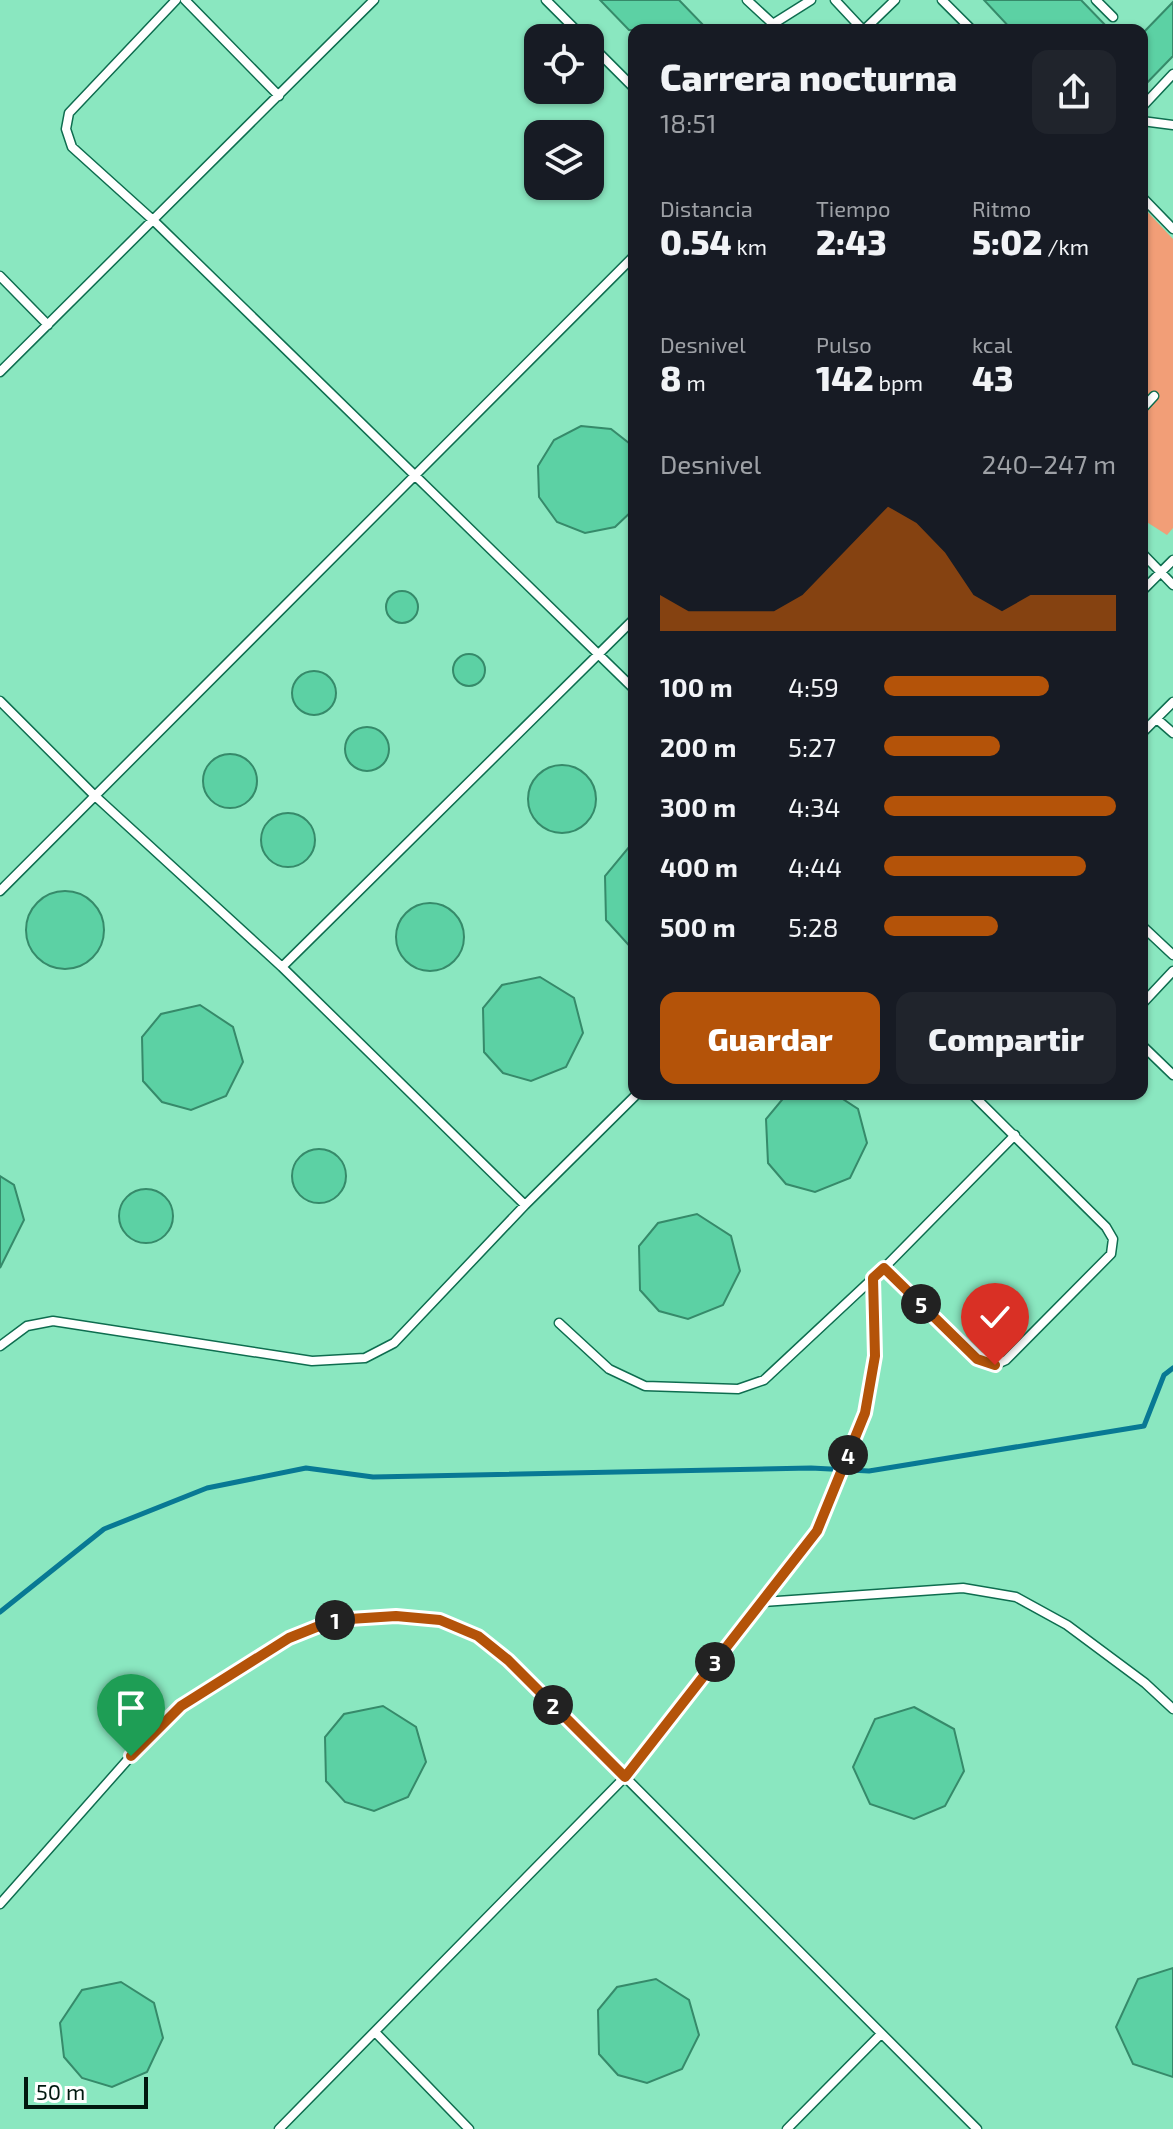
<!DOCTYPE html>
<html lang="es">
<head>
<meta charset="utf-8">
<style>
	body { margin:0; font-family:"Exo 2",sans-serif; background:#20242c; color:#f1f3f6; height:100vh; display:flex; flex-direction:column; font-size:30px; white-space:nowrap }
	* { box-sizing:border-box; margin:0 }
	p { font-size:26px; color:#9ea1a6 }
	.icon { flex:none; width:44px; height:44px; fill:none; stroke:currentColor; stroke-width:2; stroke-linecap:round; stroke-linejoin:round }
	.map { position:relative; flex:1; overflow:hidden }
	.panel { position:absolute; left:628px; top:24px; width:520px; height:1076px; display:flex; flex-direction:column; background:#171b24; border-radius:16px; box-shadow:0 2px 6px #0004 }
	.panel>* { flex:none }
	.controls { position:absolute; left:524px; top:24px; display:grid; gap:16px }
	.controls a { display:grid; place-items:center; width:80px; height:80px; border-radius:16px; background:#171b24; box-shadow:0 2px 6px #0004; font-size:40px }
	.scale { position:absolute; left:24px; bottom:20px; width:124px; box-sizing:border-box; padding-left:8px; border:4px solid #01180f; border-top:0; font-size:22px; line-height:28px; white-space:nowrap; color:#01180f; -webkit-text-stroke:6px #fff; paint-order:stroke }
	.pin { position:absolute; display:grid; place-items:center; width:68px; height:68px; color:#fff; margin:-82px -34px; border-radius:50% 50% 50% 0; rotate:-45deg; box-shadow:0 0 8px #0007 }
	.pin .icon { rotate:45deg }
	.km { position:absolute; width:40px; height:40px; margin:-20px; border-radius:50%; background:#222; color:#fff; font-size:22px; line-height:40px; text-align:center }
	.round { display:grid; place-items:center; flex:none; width:84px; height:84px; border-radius:16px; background:#20242c }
	.head { display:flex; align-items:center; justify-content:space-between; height:136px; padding:0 32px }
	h1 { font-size:36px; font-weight:800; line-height:60px }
	.figures { display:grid; grid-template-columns:repeat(3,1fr); gap:12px; height:136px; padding:8px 32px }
	.figures div { display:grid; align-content:center }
	.figures b { font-size:34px; font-weight:800 }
	.figures small { font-size:22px; font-weight:400 }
	.figures p { font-size:22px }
	.chart { height:224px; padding:16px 32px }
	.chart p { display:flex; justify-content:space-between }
	.chart svg { width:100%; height:144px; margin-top:8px; fill:#b45309; opacity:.7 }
	.button { display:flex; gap:16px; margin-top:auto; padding:16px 32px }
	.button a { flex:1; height:92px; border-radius:16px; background:#b45309; color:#fff; font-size:32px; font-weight:800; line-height:92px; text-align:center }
	.button a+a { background:#20242c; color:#f1f3f6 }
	ul { padding:0 32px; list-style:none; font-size:26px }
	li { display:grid; grid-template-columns:128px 96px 1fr; align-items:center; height:60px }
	li i { height:20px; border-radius:10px; background:#b45309 }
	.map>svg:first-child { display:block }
</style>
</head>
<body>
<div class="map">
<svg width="1173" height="2129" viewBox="0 0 1173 2129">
	<rect width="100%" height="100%" fill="#a0f2ce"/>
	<path fill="#8ae7c0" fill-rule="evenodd" d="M 0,0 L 1173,0 L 1173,2129 L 0,2129 ZM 634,30 L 1142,30 L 1142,1094 L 634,1094 ZM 538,38 L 590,38 L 590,90 L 538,90 ZM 538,134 L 590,134 L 590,186 L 538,186 Z"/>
	<path fill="#f29e77" d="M 1142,206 L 1173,239 L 1173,528 L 1167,535 L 1142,519 Z"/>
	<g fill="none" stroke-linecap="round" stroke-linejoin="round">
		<path stroke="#087994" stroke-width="5" d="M 0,1612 L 104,1529 L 207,1488 L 306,1468 L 373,1477 L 811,1468 L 869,1471 L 1144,1426 L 1164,1375 L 1173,1368"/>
	</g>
	<path fill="#5cd1a4" stroke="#368a6a" stroke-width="2" d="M 600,0 L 679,0 L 708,30 L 629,30 Z
		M 984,0 L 1081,0 L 1110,30 L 1012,30 Z
		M 1173,2 L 1173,56 L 1142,88 L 1142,34 Z
		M 581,426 L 611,429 L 634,447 L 634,509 L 615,527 L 585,533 L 557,522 L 539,497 L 538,466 L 554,440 Z
		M386 607a16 16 0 1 1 32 0a16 16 0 1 1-32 0Z
		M453 670a16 16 0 1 1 32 0a16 16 0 1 1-32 0Z
		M292 693a22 22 0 1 1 44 0a22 22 0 1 1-44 0Z
		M345 749a22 22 0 1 1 44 0a22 22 0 1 1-44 0Z
		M203 781a27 27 0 1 1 54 0a27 27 0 1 1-54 0Z
		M528 799a34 34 0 1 1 68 0a34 34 0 1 1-68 0Z
		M261 840a27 27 0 1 1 54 0a27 27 0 1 1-54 0Z
		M 634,841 L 634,951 L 606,920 L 605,876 Z
		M26 930a39 39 0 1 1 78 0a39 39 0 1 1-78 0Z
		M396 937a34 34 0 1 1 68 0a34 34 0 1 1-68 0Z
		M 540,977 L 574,998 L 583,1033 L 566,1067 L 531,1081 L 503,1073 L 484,1052 L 483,1008 L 502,985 Z
		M 200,1005 L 233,1027 L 243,1062 L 226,1096 L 191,1110 L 162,1102 L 143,1081 L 142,1037 L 161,1014 Z
		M 793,1094 L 835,1094 L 858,1109 L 867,1143 L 850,1178 L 815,1192 L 786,1184 L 768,1163 L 766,1119 L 786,1095 Z
		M292 1176a27 27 0 1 1 54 0a27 27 0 1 1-54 0Z
		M 0,1176 L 14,1185 L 24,1220 L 0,1268 Z
		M119 1216a27 27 0 1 1 54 0a27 27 0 1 1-54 0Z
		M 697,1214 L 731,1236 L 740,1271 L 723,1305 L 688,1319 L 659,1311 L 640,1290 L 639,1246 L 658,1223 Z
		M 383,1706 L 416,1727 L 426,1762 L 408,1797 L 374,1811 L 345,1802 L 326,1781 L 325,1737 L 344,1714 Z
		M 914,1707 L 954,1729 L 964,1771 L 945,1806 L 914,1819 L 870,1804 L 853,1767 L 875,1719 Z
		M 1173,1968 L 1173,2077 L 1133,2064 L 1116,2027 L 1138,1979 Z
		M 656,1979 L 689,2000 L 699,2035 L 682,2069 L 647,2083 L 618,2075 L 599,2054 L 598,2010 L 617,1987 Z
		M 121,1982 L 154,2003 L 163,2038 L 147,2072 L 112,2087 L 82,2078 L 64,2057 L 60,2023 L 82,1990 Z"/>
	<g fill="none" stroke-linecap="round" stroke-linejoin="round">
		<defs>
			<path id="lane" d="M 176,0 L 69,113 L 66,129 L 72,147 L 154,221 L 634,689
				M 185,0 L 279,96
				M 546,0 L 584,38
				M 747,0 L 773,24 L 811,0
				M 835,0 L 863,30
				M 942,0 L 972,30
				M 1096,0 L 1113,17
				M 864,30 L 895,0
				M 590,44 L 634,88
				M 1142,107 L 1173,74
				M 1142,121 L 1173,125
				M 1142,197 L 1173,229
				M 0,276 L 48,325
				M 0,372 L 374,0
				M 1142,409 L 1154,396
				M 1142,553 L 1173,585
				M 1142,591 L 1173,560
				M 0,701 L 94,795 L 282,967 L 525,1205
				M 1157,719 L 1173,733
				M 1142,733 L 1173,702
				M 0,891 L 634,256
				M 1142,926 L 1173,955
				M 282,967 L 634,619
				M 1142,1004 L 1173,971
				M 1142,1045 L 1173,1075
				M 884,1268 L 977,1359 L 995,1365 L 1006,1360 L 1111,1254 L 1113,1239 L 1106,1227 L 972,1094
				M 559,1323 L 609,1369 L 645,1386 L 738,1389 L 764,1380 L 884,1268 L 1015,1135
				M 0,1346 L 27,1326 L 53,1321 L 312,1361 L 365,1358 L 394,1343 L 525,1205 L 637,1094
				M 763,1602 L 817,1531 L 865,1413 L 875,1356 L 873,1278
				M 0,1904 L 131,1756 L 181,1706 L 289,1638 L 334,1620 L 396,1616 L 440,1620 L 478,1636 L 508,1660 L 625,1777 L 763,1602 L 963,1588 L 1016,1597 L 1067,1625 L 1145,1683 L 1173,1709
				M 375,2032 L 469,2129
				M 279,2129 L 625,1777 L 977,2129
				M 787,2129 L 881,2034"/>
		</defs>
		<use href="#lane" stroke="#0e6d4f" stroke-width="11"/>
		<use href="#lane" stroke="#fff" stroke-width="8"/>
	</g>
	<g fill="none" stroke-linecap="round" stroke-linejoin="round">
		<defs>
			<path id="route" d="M 131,1756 L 181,1706 L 289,1638 L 334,1620 L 396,1616 L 440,1620 L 478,1636 L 508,1660 L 625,1777 L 817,1531 L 865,1413 L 875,1356 L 873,1278 L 884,1268 L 977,1359 L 995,1365"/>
		</defs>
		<use href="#route" stroke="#fff" stroke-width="16"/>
		<use href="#route" stroke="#b45309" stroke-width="10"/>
	</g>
</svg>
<div class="controls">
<a><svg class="icon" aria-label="locate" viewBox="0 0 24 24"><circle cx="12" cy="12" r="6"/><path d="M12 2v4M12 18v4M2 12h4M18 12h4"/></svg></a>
<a><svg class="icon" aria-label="layers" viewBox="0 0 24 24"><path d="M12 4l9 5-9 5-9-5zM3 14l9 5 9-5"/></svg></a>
</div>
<div class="scale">50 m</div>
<div class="pin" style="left:131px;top:1756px;background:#1e9e55"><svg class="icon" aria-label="arrive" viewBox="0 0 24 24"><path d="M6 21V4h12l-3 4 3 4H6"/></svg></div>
<div class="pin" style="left:995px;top:1365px;background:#d93025"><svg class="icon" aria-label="check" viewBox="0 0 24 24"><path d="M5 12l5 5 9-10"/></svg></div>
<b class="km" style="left:335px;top:1620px">1</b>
<b class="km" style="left:553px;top:1705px">2</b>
<b class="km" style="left:715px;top:1662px">3</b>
<b class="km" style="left:848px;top:1455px">4</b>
<b class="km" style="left:921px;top:1304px">5</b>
<section class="panel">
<div class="head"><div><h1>Carrera nocturna</h1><p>18:51</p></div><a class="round"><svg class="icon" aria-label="share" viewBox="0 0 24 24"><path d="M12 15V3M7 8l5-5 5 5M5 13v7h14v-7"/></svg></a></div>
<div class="figures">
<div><p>Distancia</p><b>0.54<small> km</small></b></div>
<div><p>Tiempo</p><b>2:43</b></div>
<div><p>Ritmo</p><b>5:02<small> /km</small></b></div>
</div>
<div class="figures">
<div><p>Desnivel</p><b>8<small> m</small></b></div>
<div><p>Pulso</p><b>142<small> bpm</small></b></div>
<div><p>kcal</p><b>43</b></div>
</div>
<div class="chart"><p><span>Desnivel</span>240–247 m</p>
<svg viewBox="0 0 160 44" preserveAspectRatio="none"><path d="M0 44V33L10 38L20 38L30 38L40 38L50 33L60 24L70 15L80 6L90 11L100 20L110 33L120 38L130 33L140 33L150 33L160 33V44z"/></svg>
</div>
<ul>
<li><b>100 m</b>4:59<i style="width:71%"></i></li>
<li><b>200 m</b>5:27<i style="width:50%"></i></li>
<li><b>300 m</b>4:34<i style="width:100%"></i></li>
<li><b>400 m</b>4:44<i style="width:87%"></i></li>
<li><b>500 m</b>5:28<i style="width:49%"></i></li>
</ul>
<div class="button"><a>Guardar</a><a>Compartir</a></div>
</section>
</div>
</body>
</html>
